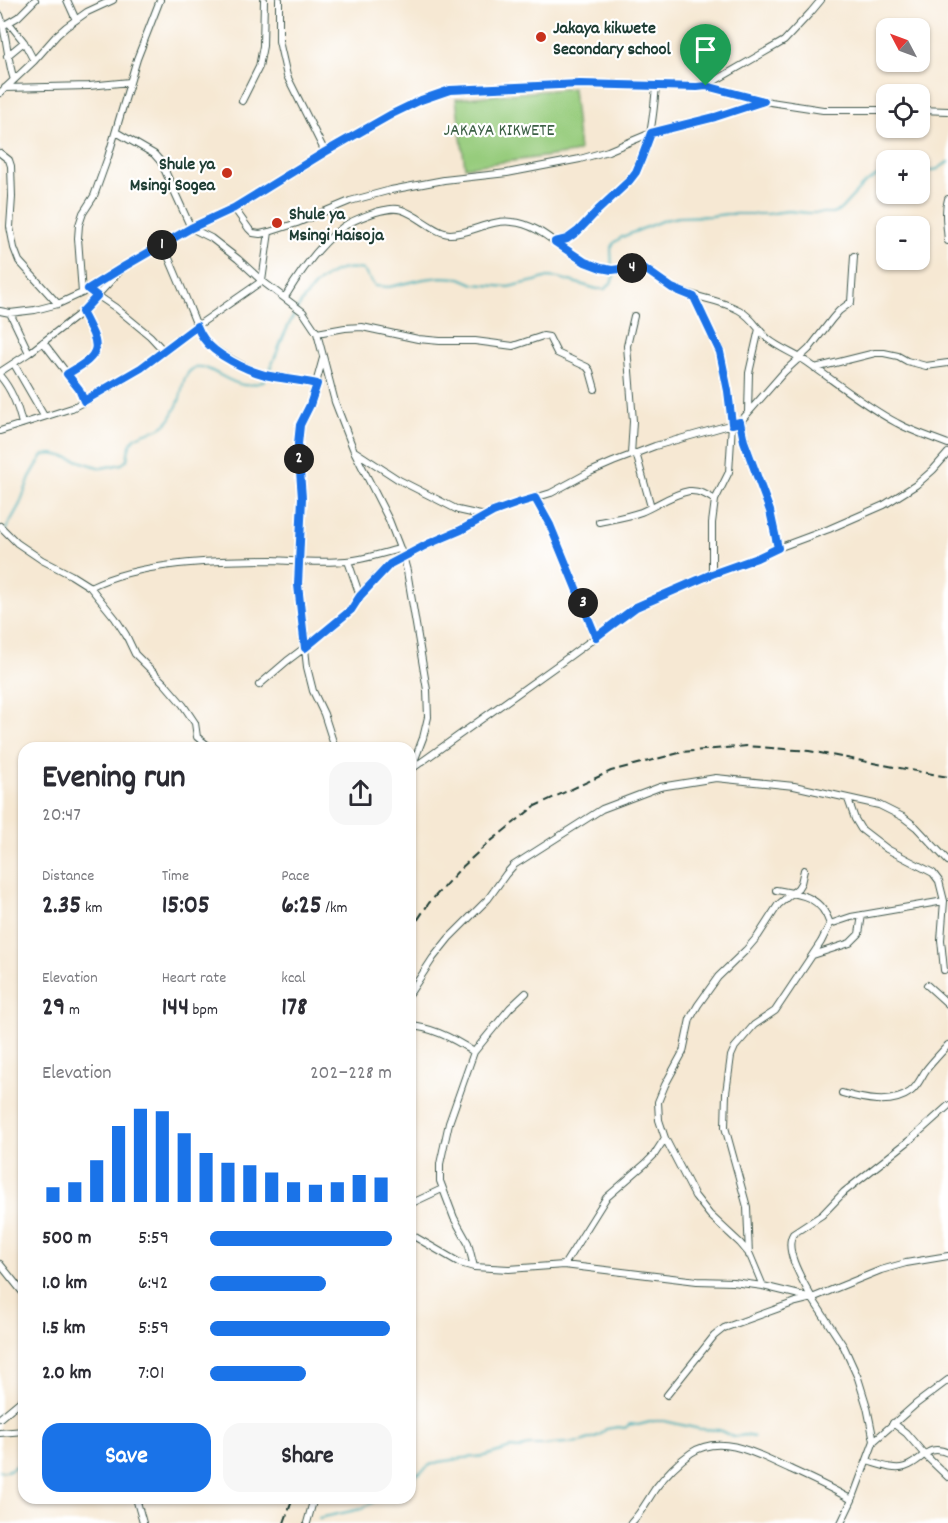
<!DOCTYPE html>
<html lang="en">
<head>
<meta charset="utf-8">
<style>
	body { margin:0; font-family:Dekko,sans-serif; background:#f7f7f7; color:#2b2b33; height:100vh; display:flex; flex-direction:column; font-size:22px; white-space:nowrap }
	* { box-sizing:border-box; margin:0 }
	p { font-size:20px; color:#7c7c81 }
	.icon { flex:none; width:33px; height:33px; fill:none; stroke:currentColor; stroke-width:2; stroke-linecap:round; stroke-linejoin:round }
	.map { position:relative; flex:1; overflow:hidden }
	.details { position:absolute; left:18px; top:742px; width:398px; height:762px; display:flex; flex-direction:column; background:#fff; border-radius:18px; box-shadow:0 2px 4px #0004 }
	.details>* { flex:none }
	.needle { width:39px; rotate:311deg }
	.controls { position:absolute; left:876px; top:18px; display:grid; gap:12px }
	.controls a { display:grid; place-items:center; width:54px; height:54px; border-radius:12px; background:#fff; box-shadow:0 2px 4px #0004; font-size:30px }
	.pin { position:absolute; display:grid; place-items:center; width:51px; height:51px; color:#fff; margin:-62px -26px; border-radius:50% 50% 50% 0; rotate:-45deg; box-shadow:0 0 6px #0007 }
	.pin .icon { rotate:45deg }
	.km { position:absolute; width:30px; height:30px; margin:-15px; border-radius:50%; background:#222; color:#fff; font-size:16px; line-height:30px; text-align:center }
	.round { display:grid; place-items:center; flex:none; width:63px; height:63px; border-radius:18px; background:#f7f7f7 }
	.overview { display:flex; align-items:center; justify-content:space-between; height:102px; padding:0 24px }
	h1 { font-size:33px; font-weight:800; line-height:45px }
	.metrics { display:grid; grid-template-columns:repeat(3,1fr); gap:9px; height:102px; padding:6px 24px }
	.metrics div { display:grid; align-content:center }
	.metrics b { font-size:26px; font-weight:800 }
	.metrics small { font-size:16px; font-weight:400 }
	.metrics p { font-size:16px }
	.chart { height:168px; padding:12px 24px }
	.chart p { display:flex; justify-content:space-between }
	.chart svg { width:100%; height:108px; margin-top:6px; stroke:#1a73e8; stroke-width:6 }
	.primary-button { display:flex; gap:12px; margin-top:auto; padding:12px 24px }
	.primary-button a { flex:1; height:69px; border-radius:18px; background:#1a73e8; color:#fff; font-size:24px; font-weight:800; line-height:69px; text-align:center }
	.primary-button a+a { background:#f7f7f7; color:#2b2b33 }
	ul { padding:0 24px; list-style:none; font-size:20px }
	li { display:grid; grid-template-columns:96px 72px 1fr; align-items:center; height:45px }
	li i { height:15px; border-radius:8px; background:#1a73e8 }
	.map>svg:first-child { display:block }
</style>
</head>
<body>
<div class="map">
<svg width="948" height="1523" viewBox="0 0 948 1523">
	<rect width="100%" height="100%" fill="#fff"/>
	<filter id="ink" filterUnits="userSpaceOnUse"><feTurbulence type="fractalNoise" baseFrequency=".0167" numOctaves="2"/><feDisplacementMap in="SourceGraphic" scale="12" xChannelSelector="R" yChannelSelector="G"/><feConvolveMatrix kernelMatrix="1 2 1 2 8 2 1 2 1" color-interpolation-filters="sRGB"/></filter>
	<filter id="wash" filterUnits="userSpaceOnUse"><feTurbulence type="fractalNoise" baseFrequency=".008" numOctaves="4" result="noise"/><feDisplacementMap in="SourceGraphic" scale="24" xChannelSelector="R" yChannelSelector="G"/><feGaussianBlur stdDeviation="1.35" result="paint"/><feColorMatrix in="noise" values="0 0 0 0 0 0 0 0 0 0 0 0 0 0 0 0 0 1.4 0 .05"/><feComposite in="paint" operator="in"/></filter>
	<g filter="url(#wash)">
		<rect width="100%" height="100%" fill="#f6e8d3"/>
		<path fill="#97cc7d" stroke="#5b8458" stroke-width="1.5" d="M 573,88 L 579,151 L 573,153 L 465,167 L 456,99 Z"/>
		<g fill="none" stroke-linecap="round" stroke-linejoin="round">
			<path stroke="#39abb4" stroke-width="2" d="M 920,173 L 938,169 L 948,162
				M 0,532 L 5,531 L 20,504 L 30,477 L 43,455 L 53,454 L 70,458 L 101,468 L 122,464 L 127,460 C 130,422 154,441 170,419 C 174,412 178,405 180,398 C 183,387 183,371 197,367 C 209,365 229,384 244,385 C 250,386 257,383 263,382 C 272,368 277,351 284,335 C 297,305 323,260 363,270 L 375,286 L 389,287 L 424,279 L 441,277 L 460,278 L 474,284 L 508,287 L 535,281 L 548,277 L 559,278 L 597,289 L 605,289 L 611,283 L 614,276 L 612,270 L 611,249 L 614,243 L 622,237 L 664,220 L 679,217 L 711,216 L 727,214 L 767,214 L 788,211 L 808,213 L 832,213 L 840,210 L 864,184 L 880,174 L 886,173
				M 0,1471 L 7,1471 L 24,1462
				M 410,1478 L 421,1472 L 430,1465 L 439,1462 L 464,1458 L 485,1456 L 511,1448 L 519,1449 L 529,1445 L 547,1445 L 552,1444 L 581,1442 L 600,1435 L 606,1429 L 618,1427 L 625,1428 L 630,1424 L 638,1425 L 654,1421 L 664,1421 L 700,1429 L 719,1430 L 733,1437 L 745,1435 L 754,1437
				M 319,1518 L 361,1509 L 380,1498"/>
		</g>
	</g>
	<g filter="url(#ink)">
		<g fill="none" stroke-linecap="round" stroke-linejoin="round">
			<defs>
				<path id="minor" d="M 67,0 L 76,20
					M 279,0 L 279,41 L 287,76 L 325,152
					M 0,15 C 7,36 7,59 14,80
					M 9,23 L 24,42 L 34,61
					M 6,24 L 18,17 L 35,0
					M 7,56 L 24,42
					M 707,86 L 764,101 L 823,110 L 886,110
					M 5,88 L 89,86 L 130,82
					M 0,93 L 34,61 L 57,35 L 66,27 L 87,12 L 113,0
					M 242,101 L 259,67 L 263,46 L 264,0
					M 920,110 L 948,111
					M 116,132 L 154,154 L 161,162 L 191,228 L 211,238 L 238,259 L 262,281 L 303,312 L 317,333 L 335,402 L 354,451 L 389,520 L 403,556 L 407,571 L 427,690 L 428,717 L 423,738 L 410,772
					M 0,153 L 9,160 L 11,166 L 12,197 L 10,227 L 14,248 L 19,261 L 58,304
					M 948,199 C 944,212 947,227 948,241
					M 234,208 L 249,229 L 253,233 L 260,234 L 269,232 L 297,223 L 350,201 L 391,190 L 444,180 L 507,173 L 580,159 L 608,151 L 651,133 L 715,117 L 764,101
					M 555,242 C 577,236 584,224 599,209 C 609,199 621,190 630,180 C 651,154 653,117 656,86
					M 163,244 L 185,296 L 197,326 L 203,338 L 209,345 L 227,357 L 251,370 L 267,375 L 317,384
					M 88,289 L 116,308 L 150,336 L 164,351
					M 82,293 L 78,238 L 79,225 L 83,213 L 94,196 L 108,157 L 137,59 L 160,0
					M 285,297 C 300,272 319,245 343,227 C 352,220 365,216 376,212 C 385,210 393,207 402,210 C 418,215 436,234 450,234 C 471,234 490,219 512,222 C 541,224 561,251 587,263 C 596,267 607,271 617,270 C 627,269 635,266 644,269 C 655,274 664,284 675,289 C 696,298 719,299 739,310 C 752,317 758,330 768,339 C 779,348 795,354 807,362 C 837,383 865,406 897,423 C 913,432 931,437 948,444
					M 694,297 L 720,352 L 728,391 L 732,424 L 729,472 L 715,500 L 712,523 L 712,574
					M 0,311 L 10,313 L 35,310 L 58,304 L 82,293 L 125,266 L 191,228 L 234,208 L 325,152 L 392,114 L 421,100 L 450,90 L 580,84 L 697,87 L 706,86 L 784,41 L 811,12 L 821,0
					M 10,313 L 29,353
					M 317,333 L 345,328 L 362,327 L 418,339 L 440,341 L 475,341 L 513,346 L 543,336 L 549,337 L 557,353 L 587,367 L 590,371 L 595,389
					M 43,342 L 79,389 L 84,401
					M 323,358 L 310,405 L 300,425 L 298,444 L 302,498 L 298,585 L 307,667 L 313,691 L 324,714 L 335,748
					M 14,364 L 44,416
					M 815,368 L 875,353 L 884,353 L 898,356 L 907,361 L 926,366 L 948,363
					M 0,372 L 29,353 L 82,312 L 119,272
					M 67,374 C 104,353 101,348 82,312
					M 0,376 C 12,390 18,406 22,424
					M 748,412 L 749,373 L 759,329
					M 740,422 C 750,465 771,504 778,548
					M 0,431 L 72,408 L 103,391 L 141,368 L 197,326 L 262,281 L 269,232
					M 356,452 L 399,480 L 458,510 L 485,516
					M 636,453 L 651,507
					M 631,455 L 633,421 L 627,346 L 634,316
					M 535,498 L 550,525 L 596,637
					M 599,522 C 613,519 627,517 641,512 C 656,506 672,494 689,491 C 699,490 707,495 715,500
					M 0,526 L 17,543 L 42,560 L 71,575 L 90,587 L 115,618 L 126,635 L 135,654 L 165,684 L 183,705 L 195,723 L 197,737 L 211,748
					M 348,561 L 360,596
					M 90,587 C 139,562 216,560 272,560 C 296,561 321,563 346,561 C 364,560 382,553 400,549
					M 259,685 L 287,661 L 332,627 L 351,610 L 360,596 L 376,577 L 390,564 L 403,556 L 461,530 L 493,512 L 518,503 L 551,493 L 590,472 L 613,462 L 655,446 L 740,422 L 784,372 L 809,349 L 832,319 L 839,311 L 851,302 L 854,256
					M 413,768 L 559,664 L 637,607 L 712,574 L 757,558 L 778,548 L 829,529 L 884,505 L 916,485 L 933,470 L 948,453
					M 848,799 L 855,819 L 861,829 L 887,849 L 933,873 L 939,881 L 944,901 L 941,940 L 944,970
					M 830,924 L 851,917 L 944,901
					M 813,955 L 850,943 L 859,934 L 862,915
					M 927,985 L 948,1004
					M 410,993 L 433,958 L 449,938 L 488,899 L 506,874 L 514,865 L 602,809 L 660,787 L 716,778 L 794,786 L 879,805 L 903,817 L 916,827 L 948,861
					M 410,1026 C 432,1027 456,1040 474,1052
					M 842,1093 C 862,1099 891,1106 910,1092 C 918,1086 921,1077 926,1070 C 933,1061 941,1053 948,1045
					M 410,1204 L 442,1189
					M 410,1234 L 460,1263 L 474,1267 L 509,1269 L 564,1265 L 697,1281 L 733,1282 L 763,1286 L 812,1298 L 844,1347 L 858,1378 L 867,1407 L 874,1441 L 852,1500 L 841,1523
					M 749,1255 L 747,1207 L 725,1127 L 726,1093 L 731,1056 L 735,1047 L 754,1025 L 775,1011 L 821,942 L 830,924 C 821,896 801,894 776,890
					M 0,1264 L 24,1294
					M 564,1265 L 606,1198 L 645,1164 L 654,1155 L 665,1138
					M 474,1267 L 468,1243 L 454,1218 L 440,1181 L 440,1164 L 449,1123 L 474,1052 L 510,1008 L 526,993
					M 763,1286 L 750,1255 L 740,1243 L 710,1215 L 695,1196 L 665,1138 L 659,1120 L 658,1102 L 665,1085 L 683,1052 L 690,1019 L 698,1005 L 718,977 L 746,950 L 758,936 L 778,905 L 798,888 L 801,883 L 804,870
					M 812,1298 C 804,1283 783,1250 793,1234 L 822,1215 L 844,1192 L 910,1140 L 948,1106
					M 667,1395 L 714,1336 L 724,1328 L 796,1302 L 812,1298 L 881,1270 L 906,1263 L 948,1256
					M 0,1418 L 24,1398
					M 893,1423 L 906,1433 L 925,1455 L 948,1477
					M 0,1433 L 24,1431
					M 874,1441 L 916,1404 L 948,1380
					M 867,1461 C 878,1464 894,1471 905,1467 C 923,1461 927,1443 948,1453
					M 136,1498 L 143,1523
					M 307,1523 L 314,1498
					M 631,1523 C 641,1513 647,1501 655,1489 C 664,1477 678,1462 691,1453 C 722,1432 761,1456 790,1469 C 812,1479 832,1488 852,1500"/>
			</defs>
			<use href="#minor" stroke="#3f574c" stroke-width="8"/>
			<use href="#minor" stroke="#fff" stroke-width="6"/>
			<path stroke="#1f3d34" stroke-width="2" stroke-dasharray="9 4.5" stroke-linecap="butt" d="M 410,931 L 429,903 L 459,870 L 486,845 L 535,806 L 611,771 L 683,752 L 747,746 L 809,751 L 948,777
				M 284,1523 L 293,1498"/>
		</g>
	</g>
	<g fill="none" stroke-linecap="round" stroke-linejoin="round" filter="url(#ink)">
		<defs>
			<path id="route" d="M 580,84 L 697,87 L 706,86 L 764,101 L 715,117 L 651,133 L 641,160 L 636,172 L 629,181 L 598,210 L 578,231 L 567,239 L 555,242 L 585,262 L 601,268 L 612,270 L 636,267 L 645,269 L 672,288 L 694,297 L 720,352 L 728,391 L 732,424 L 740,422 L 744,441 L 770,511 L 778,548 L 757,558 L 712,574 L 636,607 L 596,637 L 550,525 L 535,498 L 518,503 L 493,512 L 461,530 L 428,544 L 390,564 L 360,596 L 351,610 L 305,648 L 298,585 L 302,498 L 298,444 L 300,425 L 310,405 L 317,384 C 300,380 282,379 265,375 C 246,370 215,355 204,339 C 201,335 199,331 197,326 L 141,368 L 84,401 L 79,389 L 67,374 C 104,353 101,348 82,312 L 97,296 L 88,289 L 125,266 L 191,228 L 234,208 L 325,152 L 392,114 L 421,100 L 450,90 Z"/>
		</defs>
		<use href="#route" stroke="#fff" stroke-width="12"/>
		<use href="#route" stroke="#1a73e8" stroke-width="8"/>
	</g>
	<g fill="#c8321e" stroke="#fff" stroke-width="2">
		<circle cx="541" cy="37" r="6"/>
		<circle cx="227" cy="173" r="6"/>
		<circle cx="277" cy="223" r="6"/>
	</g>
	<g text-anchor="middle" stroke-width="4.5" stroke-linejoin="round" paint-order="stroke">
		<g font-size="18" font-weight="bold" fill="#1f3d34" stroke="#fff" text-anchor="start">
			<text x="553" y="33">Jakaya kikwete<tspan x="553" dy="21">Secondary school</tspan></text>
			<text x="215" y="169" text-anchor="end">Shule ya<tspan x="215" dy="21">Msingi Sogea</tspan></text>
			<text x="289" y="219">Shule ya<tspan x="289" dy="21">Msingi Haisoja</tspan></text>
		</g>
		<g font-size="18" fill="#3d6146" stroke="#fff">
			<text x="499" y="135">JAKAYA KIKWETE</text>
		</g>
	</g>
</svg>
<div class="controls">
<a><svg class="needle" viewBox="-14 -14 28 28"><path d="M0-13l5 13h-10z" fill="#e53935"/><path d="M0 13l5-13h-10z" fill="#7c7c81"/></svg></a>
<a><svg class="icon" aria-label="locate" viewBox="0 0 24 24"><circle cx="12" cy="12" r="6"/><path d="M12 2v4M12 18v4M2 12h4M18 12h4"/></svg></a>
<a>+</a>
<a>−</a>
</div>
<div class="pin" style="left:706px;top:86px;background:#1e9e55"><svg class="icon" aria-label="arrive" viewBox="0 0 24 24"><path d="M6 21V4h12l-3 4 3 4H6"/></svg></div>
<b class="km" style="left:162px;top:245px">1</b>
<b class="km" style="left:299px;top:459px">2</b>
<b class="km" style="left:583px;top:603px">3</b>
<b class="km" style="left:632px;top:268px">4</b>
<section class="details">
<div class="overview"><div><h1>Evening run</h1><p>20:47</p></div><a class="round"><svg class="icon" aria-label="share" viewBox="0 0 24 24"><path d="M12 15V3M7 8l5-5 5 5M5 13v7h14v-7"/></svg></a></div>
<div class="metrics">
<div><p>Distance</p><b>2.35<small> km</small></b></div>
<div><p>Time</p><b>15:05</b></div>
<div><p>Pace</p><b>6:25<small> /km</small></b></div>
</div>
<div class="metrics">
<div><p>Elevation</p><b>29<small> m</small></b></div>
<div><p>Heart rate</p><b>144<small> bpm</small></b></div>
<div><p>kcal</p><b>178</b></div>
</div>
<div class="chart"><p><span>Elevation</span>202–228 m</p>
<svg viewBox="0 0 160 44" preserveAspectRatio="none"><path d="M5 44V38M15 44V36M25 44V27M35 44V13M45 44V6M55 44V7M65 44V16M75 44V24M85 44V28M95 44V29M105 44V32M115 44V36M125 44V37M135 44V36M145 44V33M155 44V34"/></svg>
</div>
<ul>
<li><b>500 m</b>5:59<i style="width:100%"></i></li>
<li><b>1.0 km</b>6:42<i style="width:64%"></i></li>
<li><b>1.5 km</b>5:59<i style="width:99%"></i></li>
<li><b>2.0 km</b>7:01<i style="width:53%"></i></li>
</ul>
<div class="primary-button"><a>Save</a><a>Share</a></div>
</section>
</div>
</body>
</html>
